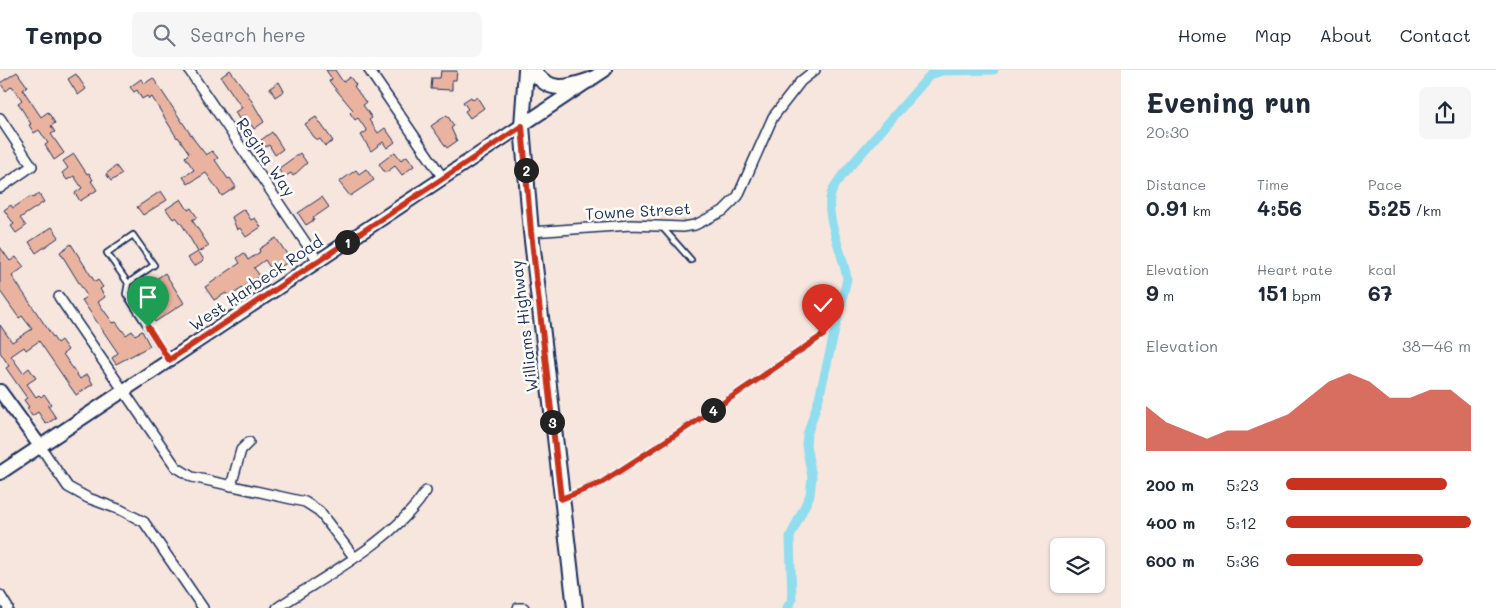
<!DOCTYPE html>
<html lang="en">
<head>
<meta charset="utf-8">
<style>
	body { margin:0; font-family:Mali,sans-serif; background:#f6f6f7; color:#1f2937; height:100vh; display:flex; flex-direction:column; font-size:19px; white-space:nowrap }
	* { box-sizing:border-box; margin:0 }
	p { font-size:16px; color:#747a83 }
	.icon { flex:none; width:28px; height:28px; fill:none; stroke:currentColor; stroke-width:2; stroke-linecap:round; stroke-linejoin:round }
	.map { position:relative; flex:1; overflow:hidden }
	.details { display:flex; flex-direction:column; background:#fff; width:375px }
	.details>* { flex:none }
	.tools { position:absolute; left:1050px; top:468px; display:grid; gap:10px }
	.tools a { display:grid; place-items:center; width:55px; height:55px; border-radius:8px; background:#fff; box-shadow:0 1px 4px #0004; font-size:25px }
	.pin { position:absolute; display:grid; place-items:center; width:42px; height:42px; color:#fff; margin:-51px -21px; border-radius:50% 50% 50% 0; rotate:-45deg; box-shadow:0 0 5px #0007 }
	.pin .icon { rotate:45deg }
	.km { position:absolute; width:25px; height:25px; margin:-12px; border-radius:50%; background:#222; color:#fff; font-size:14px; line-height:25px; text-align:center }
	.round { display:grid; place-items:center; flex:none; width:52px; height:52px; border-radius:8px; background:#f6f6f7 }
	.overview { display:flex; align-items:center; justify-content:space-between; height:85px; padding:0 25px }
	h1 { font-size:28px; font-weight:800; line-height:38px }
	.metrics { display:grid; grid-template-columns:repeat(3,1fr); gap:8px; height:85px; padding:5px 25px }
	.metrics div { display:grid; align-content:center }
	.metrics b { font-size:21px; font-weight:800 }
	.metrics small { font-size:14px; font-weight:400 }
	.metrics p { font-size:14px }
	.chart { height:140px; padding:10px 25px }
	.chart p { display:flex; justify-content:space-between }
	.chart svg { width:100%; height:90px; margin-top:5px; fill:#c8321e; opacity:.7 }
	ul { padding:0 25px; list-style:none; font-size:16px }
	li { display:grid; grid-template-columns:80px 60px 1fr; align-items:center; height:38px }
	li i { height:12px; border-radius:6px; background:#c8321e }
	header { display:flex; align-items:center; gap:30px; box-sizing:border-box; height:70px; padding:0 25px; background:#fff; border-bottom:1px solid #e0e1e3 }
	header strong { font-size:24px }
	nav { display:flex; gap:28px; margin-inline-start:auto; font-size:18px }
	.search { width:350px; height:45px; background:#f6f6f7; display:flex; align-items:center; gap:12px; box-sizing:border-box; padding:0 18px; border-radius:8px; color:#747a83; font-size:19px }
	main { display:flex; flex:1; min-height:0 }
	.map>svg:first-child { display:block }
</style>
</head>
<body>
<header>
<strong>Tempo</strong>
<div class="search"><svg class="icon" aria-label="search" viewBox="0 0 24 24"><circle cx="10" cy="10" r="6"/><path d="M15 15l6 6"/></svg>Search here</div>
<nav><a>Home</a><a>Map</a><a>About</a><a>Contact</a></nav>
</header>
<main>
<div class="map">
<svg width="1121" height="538" viewBox="0 0 1121 538">
	<rect width="100%" height="100%" fill="#f7e6dd"/>
	<filter id="ink" filterUnits="userSpaceOnUse"><feTurbulence type="fractalNoise" baseFrequency=".02" numOctaves="2"/><feDisplacementMap in="SourceGraphic" scale="10" xChannelSelector="R" yChannelSelector="G"/><feConvolveMatrix kernelMatrix="1 2 1 2 8 2 1 2 1" color-interpolation-filters="sRGB"/></filter>
	<g filter="url(#ink)">
		<g fill="none" stroke-linecap="round" stroke-linejoin="round">
			<path stroke="#8fddee" stroke-width="9" d="M 787,538 L 792,530 L 790,467 L 810,425 L 812,407 L 806,375 L 807,365 L 819,328 L 847,209 C 844,186 824,145 831,124 C 834,115 840,108 846,101 L 930,5 L 942,1 L 994,0"/>
		</g>
		<path fill="#eab3a0" stroke="#1b2f5e" d="M 230,0 L 247,23 L 264,52 L 254,59 L 245,45 L 239,49 L 235,42 L 242,38 L 221,7 Z
			M 326,0 L 335,0 L 343,12 L 350,7 L 356,15 L 354,16 L 366,33 L 363,35 L 372,48 L 369,50 L 378,63 L 385,58 L 395,72 L 387,78 L 383,72 L 371,81 L 361,65 L 367,61 L 358,48 L 355,50 L 350,43 L 353,40 L 329,11 L 332,9 Z
			M 441,1 L 457,1 L 456,10 L 452,10 L 452,20 L 431,19 L 432,8 L 440,8 Z
			M 17,2 L 27,16 L 23,20 L 41,47 L 48,42 L 55,53 L 51,56 L 55,62 L 51,64 L 64,83 L 54,90 L 45,75 L 48,73 L 39,60 L 34,63 L 29,55 L 31,54 L 18,33 L 22,30 L 12,16 L 6,21 L 0,13 Z
			M 76,4 L 86,19 L 78,25 L 68,9 Z
			M 153,8 L 195,71 L 206,85 L 212,81 L 218,88 L 215,90 L 228,109 L 230,108 L 236,117 L 222,126 L 206,103 L 188,114 L 183,107 L 194,100 L 185,87 L 189,83 L 178,67 L 177,68 L 152,27 L 149,29 L 147,26 L 142,29 L 137,20 L 134,22 L 130,17 L 141,9 L 144,14 Z
			M 279,12 L 284,21 L 275,27 L 270,18 Z
			M 471,27 L 473,30 L 477,27 L 484,38 L 470,48 L 465,41 L 468,39 L 463,32 Z
			M 447,45 L 454,56 L 451,58 L 457,71 L 447,78 L 431,56 Z
			M 316,47 L 333,71 L 325,76 L 320,69 L 318,70 L 314,67 L 305,54 Z
			M 272,62 L 283,79 L 275,85 L 269,75 L 266,77 L 261,70 Z
			M 395,82 L 401,90 L 407,86 L 414,96 L 402,105 L 395,96 L 385,103 L 379,94 Z
			M 300,83 L 307,93 L 293,106 L 291,103 L 284,107 L 278,99 Z
			M 74,84 L 87,104 L 89,103 L 93,110 L 91,111 L 97,120 L 80,131 L 75,123 L 82,118 L 74,106 L 67,110 L 62,103 L 68,98 L 63,91 Z
			M 116,96 L 122,104 L 111,111 L 106,104 Z
			M 366,99 L 374,110 L 350,126 L 339,112 L 356,100 L 359,104 Z
			M 161,121 L 167,130 L 143,145 L 137,137 Z
			M 39,124 L 44,132 L 20,148 L 26,156 L 16,163 L 11,156 L 14,154 L 4,140 L 11,135 L 13,138 L 31,126 L 33,128 Z
			M 322,127 L 329,137 L 313,148 L 314,150 L 306,155 L 298,143 Z
			M 181,129 L 188,140 L 191,138 L 197,147 L 192,150 L 209,176 L 199,182 L 204,190 L 194,196 L 188,188 L 198,182 L 183,156 L 176,147 L 173,149 L 166,139 Z
			M 244,139 L 251,150 L 255,148 L 261,157 L 246,167 L 240,158 L 237,160 L 232,147 Z
			M 52,157 L 59,167 L 36,183 L 29,172 Z
			M 276,168 L 291,190 L 273,202 L 265,190 L 254,198 L 260,206 L 229,227 L 226,223 L 214,230 L 205,217 L 240,193 L 237,188 L 244,183 L 248,190 L 260,182 L 259,179 Z
			M 71,174 L 95,212 L 98,210 L 103,217 L 100,219 L 105,227 L 98,232 L 113,253 L 116,252 L 126,265 L 132,261 L 135,265 L 142,261 L 150,276 L 116,294 L 112,288 L 118,283 L 82,230 L 87,226 L 60,182 Z
			M 0,177 L 10,191 L 16,187 L 24,197 L 12,206 L 57,273 L 61,270 L 68,280 L 63,284 L 80,309 L 87,304 L 93,314 L 76,325 L 39,271 L 26,280 L 24,277 L 11,286 L 23,303 L 29,298 L 36,308 L 27,314 L 36,327 L 39,325 L 41,327 L 44,324 L 51,334 L 48,336 L 56,348 L 46,354 L 38,342 L 32,346 L 27,338 L 29,337 L 24,330 L 27,328 L 6,298 L 9,296 L 0,282 L 0,255 L 12,272 L 32,259 L 22,246 L 19,248 L 0,221 Z
			M 165,203 L 184,233 L 155,252 L 153,248 L 148,251 L 144,245 L 149,242 L 136,223 Z"/>
		<g fill="none" stroke-linecap="round" stroke-linejoin="round">
			<defs>
				<path id="lane" d="M 662,157 L 691,190
					M 128,213 L 107,183 L 133,165 L 154,195 L 128,213 L 126,224 L 168,289
					M 565,428 L 601,413 L 695,352 L 823,265"/>
				<path id="street" d="M 189,0 L 318,191
					M 369,0 L 443,108
					M 0,48 L 32,96 L 0,118
					M 531,162 L 631,155 L 683,157 L 695,155 L 723,141 L 738,126 L 773,47 L 801,11 L 815,0
					M 59,227 L 176,397 L 192,407 L 305,432 L 319,441 L 354,487
					M 40,376 L 68,417 L 88,428 L 121,440 L 144,452 L 203,538
					M 231,416 L 241,380 L 249,372
					M 0,525 L 8,538
					M 277,538 C 326,505 394,471 426,421
					M 518,538 L 524,538"/>
				<path id="secondary" d="M 0,321 L 40,376
					M 0,403 L 605,0"/>
				<path id="primary" d="M 526,0 L 522,56 L 531,162 L 575,538
					M 533,0 C 549,24 567,18 590,10"/>
			</defs>
			<use href="#lane" stroke="#1b2f5e" stroke-width="8"/>
			<use href="#street" stroke="#1b2f5e" stroke-width="12"/>
			<use href="#secondary" stroke="#1b2f5e" stroke-width="16"/>
			<use href="#primary" stroke="#1b2f5e" stroke-width="18"/>
			<use href="#lane" stroke="#fdfcf7" stroke-width="4.5"/>
			<use href="#street" stroke="#fdfcf7" stroke-width="9"/>
			<use href="#secondary" stroke="#fdfcf7" stroke-width="12"/>
			<use href="#primary" stroke="#fdfcf7" stroke-width="14"/>
		</g>
	</g>
	<g fill="none" stroke-linecap="round" stroke-linejoin="round" filter="url(#ink)">
		<defs>
			<path id="route" d="M 148,257 L 169,290 L 522,56 L 531,162 L 561,429 L 601,413 L 695,352 L 823,265"/>
		</defs>
		<use href="#route" stroke="#fff" stroke-width="10"/>
		<use href="#route" stroke="#c8321e" stroke-width="6"/>
	</g>
	<g text-anchor="middle" stroke-width="5" stroke-linejoin="round" paint-order="stroke">
		<g font-size="16" fill="#1b2f5e" stroke="#fdfcf7">
			<text transform="translate(266 87) rotate(56)" y="6">Regina Way</text>
			<text transform="translate(638 141) rotate(-3)" y="6">Towne Street</text>
			<text transform="translate(256 213) rotate(-34)" y="6">West Harbeck Road</text>
			<text transform="translate(524 256) rotate(-97)" y="6">Williams Highway</text>
		</g>
	</g>
</svg>
<div class="tools">
<a><svg class="icon" aria-label="layers" viewBox="0 0 24 24"><path d="M12 4l9 5-9 5-9-5zM3 14l9 5 9-5"/></svg></a>
</div>
<div class="pin" style="left:148px;top:257px;background:#1e9e55"><svg class="icon" aria-label="arrive" viewBox="0 0 24 24"><path d="M6 21V4h12l-3 4 3 4H6"/></svg></div>
<div class="pin" style="left:823px;top:265px;background:#d93025"><svg class="icon" aria-label="check" viewBox="0 0 24 24"><path d="M5 12l5 5 9-10"/></svg></div>
<b class="km" style="left:347px;top:172px">1</b>
<b class="km" style="left:526px;top:100px">2</b>
<b class="km" style="left:552px;top:352px">3</b>
<b class="km" style="left:713px;top:340px">4</b>
</div>
<section class="details">
<div class="overview"><div><h1>Evening run</h1><p>20:30</p></div><a class="round"><svg class="icon" aria-label="share" viewBox="0 0 24 24"><path d="M12 15V3M7 8l5-5 5 5M5 13v7h14v-7"/></svg></a></div>
<div class="metrics">
<div><p>Distance</p><b>0.91<small> km</small></b></div>
<div><p>Time</p><b>4:56</b></div>
<div><p>Pace</p><b>5:25<small> /km</small></b></div>
</div>
<div class="metrics">
<div><p>Elevation</p><b>9<small> m</small></b></div>
<div><p>Heart rate</p><b>151<small> bpm</small></b></div>
<div><p>kcal</p><b>67</b></div>
</div>
<div class="chart"><p><span>Elevation</span>38–46 m</p>
<svg viewBox="0 0 160 44" preserveAspectRatio="none"><path d="M0 44V22L10 30L20 34L30 38L40 34L50 34L60 30L70 26L80 18L90 10L100 6L110 10L120 18L130 18L140 14L150 14L160 22V44z"/></svg>
</div>
<ul>
<li><b>200 m</b>5:23<i style="width:87%"></i></li>
<li><b>400 m</b>5:12<i style="width:100%"></i></li>
<li><b>600 m</b>5:36<i style="width:74%"></i></li>
</ul>
</section>
</main>
</body>
</html>
